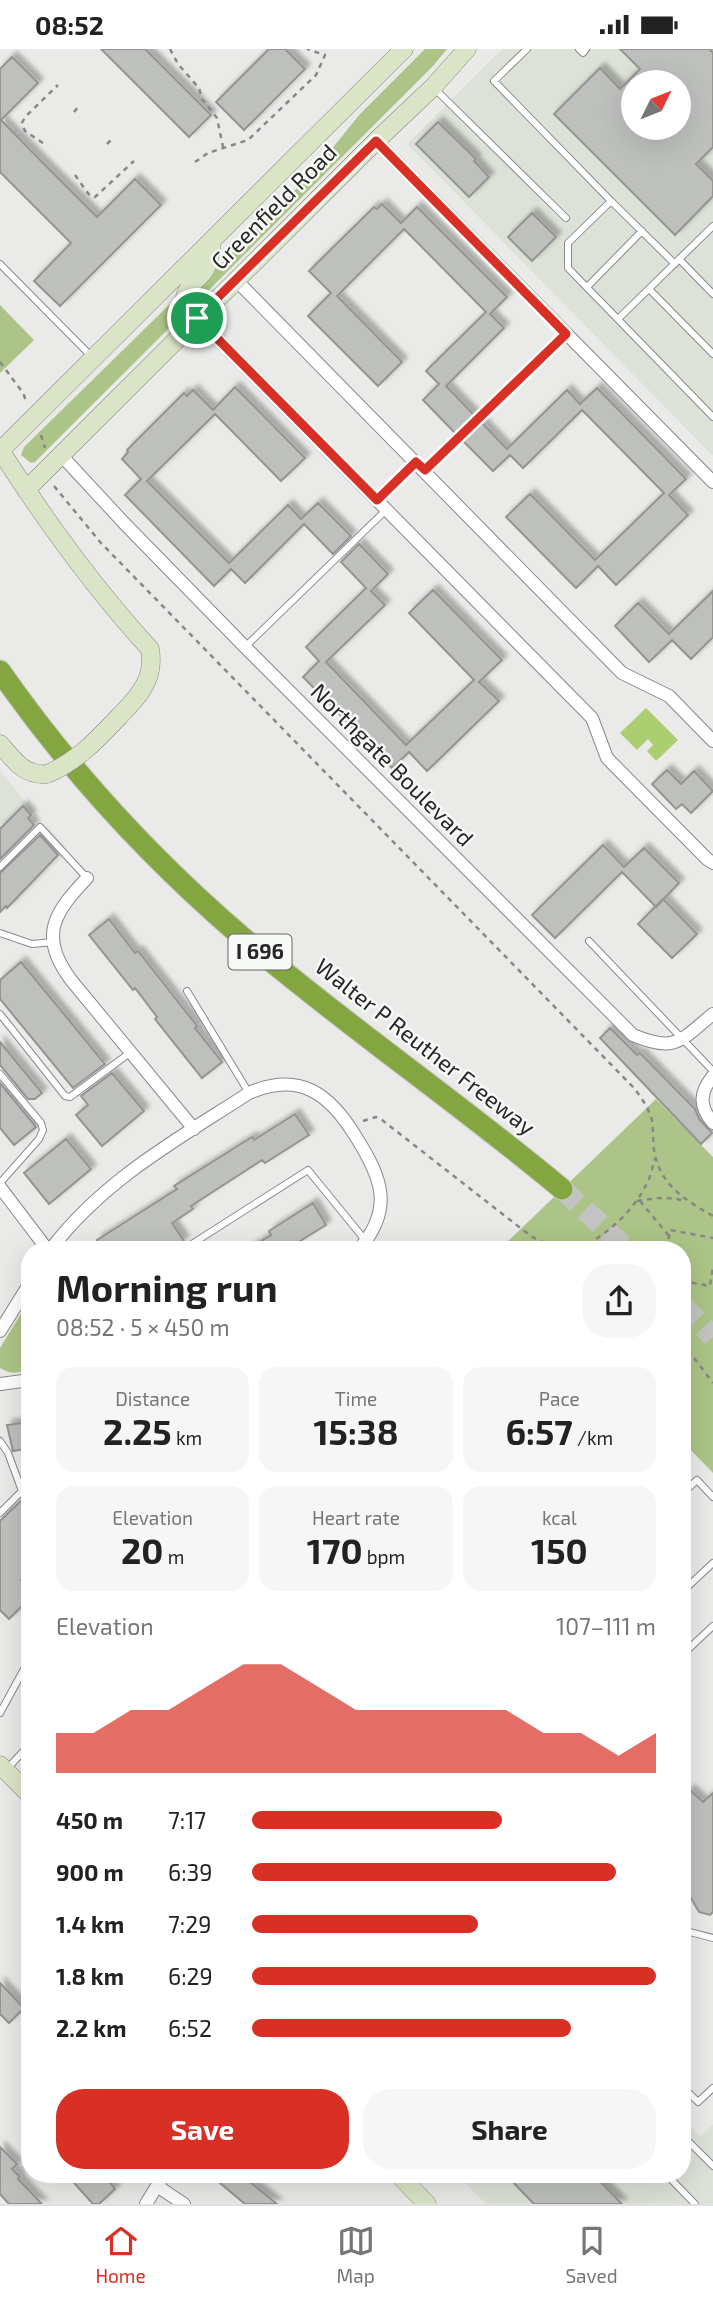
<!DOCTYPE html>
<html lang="en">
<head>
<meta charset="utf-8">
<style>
	body { margin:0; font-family:"Exo 2",sans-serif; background:#f6f6f6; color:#222; height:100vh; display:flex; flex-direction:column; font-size:26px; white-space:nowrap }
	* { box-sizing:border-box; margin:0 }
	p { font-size:23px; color:#767676 }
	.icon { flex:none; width:38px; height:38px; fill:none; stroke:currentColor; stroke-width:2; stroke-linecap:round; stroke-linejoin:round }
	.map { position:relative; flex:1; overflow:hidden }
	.panel { position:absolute; left:21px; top:1192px; width:670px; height:942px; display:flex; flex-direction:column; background:#fff; border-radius:28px; box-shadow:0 7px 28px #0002 }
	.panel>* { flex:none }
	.needle { width:46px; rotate:47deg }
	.controls { position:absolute; left:621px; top:21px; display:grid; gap:14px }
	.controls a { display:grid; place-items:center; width:70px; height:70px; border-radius:50%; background:#fff; box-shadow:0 7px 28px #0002; font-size:35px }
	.pin { position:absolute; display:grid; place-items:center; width:60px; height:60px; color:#fff; margin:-30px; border:4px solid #fff; border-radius:50%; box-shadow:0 2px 7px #0007 }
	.round { display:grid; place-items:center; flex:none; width:74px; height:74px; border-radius:28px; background:#f6f6f6 }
	.overview { display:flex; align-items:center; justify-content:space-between; height:119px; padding:0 35px }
	h1 { font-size:38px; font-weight:700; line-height:52px }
	.metrics { display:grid; grid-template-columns:repeat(3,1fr); gap:10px; height:119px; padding:7px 35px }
	.metrics div { display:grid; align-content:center; border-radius:18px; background:#f6f6f6; text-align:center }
	.metrics b { font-size:35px; font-weight:700 }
	.metrics small { font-size:19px; font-weight:400 }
	.metrics p { font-size:19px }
	.chart { height:196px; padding:14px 35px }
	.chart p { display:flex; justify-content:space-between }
	.chart svg { width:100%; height:126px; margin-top:7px; fill:#d93025; opacity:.7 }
	.primary-button { display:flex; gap:14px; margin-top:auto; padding:14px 35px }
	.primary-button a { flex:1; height:80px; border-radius:28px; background:#d93025; color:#fff; font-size:28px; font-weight:700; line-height:80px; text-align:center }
	.primary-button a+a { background:#f6f6f6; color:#222 }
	ul { padding:0 35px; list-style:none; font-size:23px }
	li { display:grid; grid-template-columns:112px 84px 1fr; align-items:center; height:52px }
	li i { height:18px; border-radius:9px; background:#d93025 }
	.status { display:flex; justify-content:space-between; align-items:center; height:49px; padding:0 35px; background:#fff; direction:ltr }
	.status svg { height:19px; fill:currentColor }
	.menu { display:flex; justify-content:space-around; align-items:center; height:98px; border-top:2px solid #e0e0e0; background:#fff; font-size:19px; color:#767676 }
	.menu a { display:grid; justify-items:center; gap:4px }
	.menu .current { color:#d93025 }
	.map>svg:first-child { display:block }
</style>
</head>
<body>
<div class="status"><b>08:52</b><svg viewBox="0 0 49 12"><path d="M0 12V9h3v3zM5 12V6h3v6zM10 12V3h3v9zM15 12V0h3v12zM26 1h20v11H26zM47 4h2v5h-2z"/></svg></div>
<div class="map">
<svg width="713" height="2155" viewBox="0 0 713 2155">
	<defs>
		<filter id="shadow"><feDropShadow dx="5" dy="-5" stdDeviation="2" flood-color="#0004"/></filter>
	</defs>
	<rect width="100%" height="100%" fill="#eaebe8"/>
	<path fill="#dde2d8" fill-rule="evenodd" d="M 502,0 L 713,0 L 713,407 L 407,95 ZM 634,33 L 679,33 L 679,79 L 634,79 Z
		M 0,722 L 34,763 L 0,797 Z
		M 683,2068 L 701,2087 L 713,2075 L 713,2155 L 486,2155 L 456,2125 L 682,2124 Z"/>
	<path fill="#acc487" d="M 425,0 L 447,0 L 433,17 L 203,247 L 195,241 L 314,122 L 360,65 Z
		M 170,255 L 180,268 L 35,413 L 31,414 L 21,406 L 24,398 Z
		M 0,256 L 34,291 L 0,324 Z
		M 656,1050 L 713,1108 L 713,1424 L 683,1393 L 682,1200 L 500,1200 Z
		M 30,1250 L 30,1321 C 19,1323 10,1326 0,1319 L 0,1299 Z"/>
	<path fill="#acce70" d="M 646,659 L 678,691 L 656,712 L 647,702 L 653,696 L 648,690 L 637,701 L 620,684 Z"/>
	<path fill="#bec0bd" stroke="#949592" stroke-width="2" fill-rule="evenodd" filter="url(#shadow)" d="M 101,0 L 145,0 L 211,66 L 189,88 Z
		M 269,0 L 285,0 L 305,20 L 244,81 L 216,53 Z
		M 620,0 L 709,0 L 713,4 L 713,98 L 696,115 L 713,132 L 713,147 L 675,186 L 554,65 L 600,19 L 620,40 L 640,20 ZM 634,33 L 679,33 L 679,79 L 634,79 Z
		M 12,8 L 38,34 L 1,71 L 42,113 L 97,168 L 135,130 L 161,156 L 60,257 L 34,232 L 71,194 L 0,123 L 0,20 Z
		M 438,73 L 476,110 L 474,112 L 489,128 L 469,148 L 416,95 Z
		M 382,155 L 401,174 L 417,158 L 507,248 L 490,265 L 504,279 L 446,337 L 474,366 L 455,384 L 423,351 L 439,335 L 426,322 L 486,263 L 404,180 L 337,247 L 402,313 L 378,337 L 308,267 L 331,244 L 309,222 L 374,158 L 377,160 Z
		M 532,164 L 556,188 L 532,212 L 508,188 Z
		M 235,338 L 305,409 L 281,432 L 215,365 L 147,432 L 229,514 L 288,456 L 301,470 L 318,454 L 351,487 L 333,505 L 304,475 L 245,534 L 231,520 L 214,537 L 125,446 L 141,430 L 122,410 L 128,403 L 127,401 L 184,344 L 187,347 L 193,341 L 213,361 Z
		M 597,339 L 686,430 L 669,446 L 688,466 L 616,536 L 598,517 L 576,539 L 506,468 L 530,445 L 595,511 L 664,444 L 582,361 L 523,419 L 510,406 L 493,422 L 463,392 L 482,374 L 507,400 L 567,341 L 580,355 Z
		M 359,495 L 388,525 L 371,542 L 385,556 L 326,613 L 406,696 L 474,631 L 409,564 L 433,541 L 502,611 L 479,633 L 499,652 L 427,722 L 409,703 L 392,719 L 303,628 L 319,612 L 306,598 L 366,539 L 341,513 Z
		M 713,542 L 713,588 L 691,610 L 672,591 L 649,613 L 615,577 L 638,554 L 669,585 Z
		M 667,721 L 681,735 L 694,722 L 713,742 L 691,764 L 682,755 L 676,760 L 652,735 Z
		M 23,757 L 31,766 L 28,769 L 34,776 L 0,810 L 0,780 Z
		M 40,786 L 58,806 L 7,859 L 6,857 L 0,863 L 0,824 Z
		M 603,796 L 624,818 L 644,799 L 679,834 L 656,858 L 622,823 L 555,889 L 532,866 Z
		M 663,850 L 697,885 L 672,909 L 638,875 Z
		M 109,870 L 135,904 L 138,902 L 197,977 L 195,979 L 222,1013 L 202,1029 L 155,970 L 157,968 L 135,939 L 133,941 L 89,886 Z
		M 21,913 L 105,1015 L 73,1039 L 0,950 L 0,931 Z
		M 610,979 L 637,1006 L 640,1004 L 695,1060 L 699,1070 L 712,1084 L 701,1095 L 600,989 Z
		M 0,993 L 42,1044 L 35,1050 L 28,1050 L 0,1016 Z
		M 112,1024 L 144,1062 L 102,1097 L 76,1066 L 88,1056 L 81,1047 Z
		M 0,1034 L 36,1078 L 14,1096 L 0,1079 Z
		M 295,1065 L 309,1086 L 265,1114 L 262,1111 L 191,1157 L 193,1160 L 172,1174 L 184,1192 L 170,1200 L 103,1200 L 97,1191 L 177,1140 L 174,1137 L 252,1088 L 254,1091 Z
		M 66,1090 L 91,1120 L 49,1155 L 24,1124 Z
		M 313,1154 L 326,1176 L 287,1200 L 248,1200 L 271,1186 L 269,1182 Z
		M 30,1373 L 30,1399 L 13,1402 L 7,1376 Z
		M 30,1443 L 30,1522 L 21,1531 L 30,1539 L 30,1549 L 9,1570 L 0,1561 L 0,1472 Z
		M 690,1741 L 703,1753 L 713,1744 L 713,1863 L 710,1866 L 699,1863 L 688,1844 L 686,1826 L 682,1828 L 682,1748 Z
		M 0,1934 L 24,1959 L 9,1974 L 0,1965 Z
		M 0,2098 L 17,2115 L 12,2120 L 20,2128 L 18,2130 L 42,2155 L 9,2155 L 0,2145 Z
		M 65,2124 L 115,2124 L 108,2131 L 115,2140 L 99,2155 L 93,2155 Z
		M 208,2124 L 239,2124 L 277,2155 L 245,2155 Z
		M 504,2124 L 592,2124 L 622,2155 L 534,2155 Z"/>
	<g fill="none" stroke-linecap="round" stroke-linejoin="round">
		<path stroke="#c3c4c1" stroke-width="21" stroke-dasharray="21 10" stroke-linecap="butt" d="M 562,1140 L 627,1200
			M 682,1256 L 713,1288"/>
		<defs>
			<path id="service" d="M 527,0 L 494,32 L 611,152 L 568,194 L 568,219 L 713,368
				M 579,0 L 583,4 L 586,0
				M 434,39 L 566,169
				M 611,152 L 675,215
				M 679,210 L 713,245
				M 0,215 L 93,309
				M 587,238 L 642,182
				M 649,240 L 713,305
				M 618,270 L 713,177
				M 425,421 L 566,285
				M 377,451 L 415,415
				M 245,598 L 386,461
				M 0,818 L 40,778 L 87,829
				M 0,884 L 32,895 L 53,893
				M 589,892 L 713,1022
				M 187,942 L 249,1044
				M 0,965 L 65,1047 L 70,1048 L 131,1003
				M 0,1025 L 41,1074 L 43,1081 L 39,1090 L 0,1134
				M 184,1200 L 308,1121 L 365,1191
				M 0,1392 L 8,1404 L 22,1442
				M 682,1445 L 697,1431 L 713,1448
				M 0,1464 L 30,1434
				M 682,1543 L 713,1514
				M 682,1606 L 713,1577
				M 0,1664 L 30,1609
				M 7,1720 L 30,1695
				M 682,1881 L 713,1889
				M 682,2037 L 698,2053 L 713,2039
				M 682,2086 L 713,2117
				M 665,2124 L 695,2155
				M 411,2136 L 423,2124"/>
			<path id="minor" d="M 376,92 L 713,433
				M 236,231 L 622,624 L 669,647 L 713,692
				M 197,269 L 592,669 L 607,709 L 707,810 L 713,814
				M 61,406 L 124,474 L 245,598 L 633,986 C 675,1004 680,992 713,965
				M 87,829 C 54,864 38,887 71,931 L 194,1080
				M 713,1027 C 699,1044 699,1057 713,1074
				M 0,1138 L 47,1200
				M 51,1200 C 103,1131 178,1090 249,1044 C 300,1022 330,1045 356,1088 C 382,1129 394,1160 359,1200
				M 0,1282 L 30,1234
				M 0,1335 L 30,1331
				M 157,2137 L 184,2155
				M 146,2155 L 165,2124"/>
			<path id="secondary" d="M 197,269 L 184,256 C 184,238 196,233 205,221 C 210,213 211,201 212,192
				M 0,401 C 45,471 93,538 150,600 C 154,624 145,640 129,657
				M 0,402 L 404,0
				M 26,441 L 376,92 L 433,38 L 467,0
				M 0,695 C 14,711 24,727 47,725
				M 0,1716 L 30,1746
				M 397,2124 L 427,2155"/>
			<path id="motorway" d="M 0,622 C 69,721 150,809 242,888 C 345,976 458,1053 562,1140"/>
		</defs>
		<use href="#service" stroke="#888a87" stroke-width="8"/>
		<use href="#minor" stroke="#888a87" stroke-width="14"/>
		<use href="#secondary" stroke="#888a87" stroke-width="19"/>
		<use href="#motorway" stroke="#c7c7c7" stroke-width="23"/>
		<path stroke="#878886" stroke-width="2.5" stroke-dasharray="5 5" stroke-linecap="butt" d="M 170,0 L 178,15 L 199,39 L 202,50 L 217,69 L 223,98
			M 74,63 L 79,57
			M 43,94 L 25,82 L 22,74 L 25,68 L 58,36
			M 107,95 L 112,90
			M 195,113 L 208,104 L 248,91 L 316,26 L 325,6 L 307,0
			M 75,126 L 90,147 L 95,148 L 134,112
			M 0,313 L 23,344 L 27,354
			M 41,386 L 45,399
			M 54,437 L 101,494 L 633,1038 C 641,1048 649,1059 652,1072 C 654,1084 652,1098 656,1110 C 664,1139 689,1153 713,1167
			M 363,1072 L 376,1068 L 382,1071 L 532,1188 L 557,1200
			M 637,1152 C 655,1149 667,1147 685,1152
			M 640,1152 L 669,1187
			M 579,1200 C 605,1187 633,1163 646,1136 C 651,1128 652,1118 655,1110
			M 592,1200 L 595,1192
			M 667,1200 L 670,1181 L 713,1189
			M 682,1232 L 710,1237 L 713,1217
			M 682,1293 L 713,1334"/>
		<use href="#service" stroke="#fff" stroke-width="6"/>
		<use href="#minor" stroke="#fff" stroke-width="12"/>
		<use href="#secondary" stroke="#dae4c6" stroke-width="18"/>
		<use href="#motorway" stroke="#84a641" stroke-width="21"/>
		<defs>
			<path id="secondary-bridge" d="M 47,725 C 81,711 104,683 129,657"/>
		</defs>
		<use href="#secondary-bridge" stroke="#888a87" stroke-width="19" stroke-linecap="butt"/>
		<use href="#secondary-bridge" stroke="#dae4c6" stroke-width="18"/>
	</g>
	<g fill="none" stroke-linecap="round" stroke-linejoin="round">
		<defs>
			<path id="route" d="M 376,92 L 566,285 L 425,421 L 416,413 L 377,451 L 197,269 Z"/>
		</defs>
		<use href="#route" stroke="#fff" stroke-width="14"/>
		<use href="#route" stroke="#d93025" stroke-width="9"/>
	</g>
	<g text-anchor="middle" stroke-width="5" stroke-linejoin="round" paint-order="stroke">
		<rect fill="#f7f9f6" stroke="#656664" stroke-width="2" x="228.5" y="885.5" width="63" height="35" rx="5"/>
		<g font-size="21" font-weight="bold" fill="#262726">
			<text x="260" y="910">I 696</text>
		</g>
		<g font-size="23" fill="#262726" stroke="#f7f9f6">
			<text transform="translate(274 158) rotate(-45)" y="8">Greenfield Road</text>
			<text transform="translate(392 716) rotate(45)" y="8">Northgate Boulevard</text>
			<text transform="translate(425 998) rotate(38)" y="8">Walter P Reuther Freeway</text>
		</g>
	</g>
</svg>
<div class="controls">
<a><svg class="needle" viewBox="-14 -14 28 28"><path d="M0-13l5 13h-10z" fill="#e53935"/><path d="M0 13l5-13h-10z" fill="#767676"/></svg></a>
</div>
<div class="pin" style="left:197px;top:269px;background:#1e9e55"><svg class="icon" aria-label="arrive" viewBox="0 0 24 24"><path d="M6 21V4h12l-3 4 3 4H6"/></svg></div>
<section class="panel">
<div class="overview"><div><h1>Morning run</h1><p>08:52 · 5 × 450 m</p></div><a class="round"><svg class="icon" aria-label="share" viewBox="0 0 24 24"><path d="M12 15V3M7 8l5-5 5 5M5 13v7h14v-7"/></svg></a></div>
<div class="metrics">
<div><p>Distance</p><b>2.25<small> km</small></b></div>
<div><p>Time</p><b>15:38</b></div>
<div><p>Pace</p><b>6:57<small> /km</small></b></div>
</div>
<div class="metrics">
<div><p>Elevation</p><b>20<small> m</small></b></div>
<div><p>Heart rate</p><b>170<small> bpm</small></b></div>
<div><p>kcal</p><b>150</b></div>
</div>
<div class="chart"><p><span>Elevation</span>107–111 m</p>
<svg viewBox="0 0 160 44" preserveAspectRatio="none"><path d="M0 44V30L10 30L20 22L30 22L40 14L50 6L60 6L70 14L80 22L90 22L100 22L110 22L120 22L130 30L140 30L150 38L160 30V44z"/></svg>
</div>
<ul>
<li><b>450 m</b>7:17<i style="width:62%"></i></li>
<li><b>900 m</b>6:39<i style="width:90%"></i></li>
<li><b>1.4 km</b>7:29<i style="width:56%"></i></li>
<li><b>1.8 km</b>6:29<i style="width:100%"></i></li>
<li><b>2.2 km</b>6:52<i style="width:79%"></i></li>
</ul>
<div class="primary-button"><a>Save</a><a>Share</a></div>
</section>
</div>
<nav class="menu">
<a class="current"><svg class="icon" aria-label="home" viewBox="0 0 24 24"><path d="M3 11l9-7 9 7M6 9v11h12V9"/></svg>Home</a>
<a><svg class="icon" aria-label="map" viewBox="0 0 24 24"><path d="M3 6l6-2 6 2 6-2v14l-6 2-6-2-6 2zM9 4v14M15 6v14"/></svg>Map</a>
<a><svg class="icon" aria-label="saved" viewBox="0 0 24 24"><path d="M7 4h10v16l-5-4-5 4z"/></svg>Saved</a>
</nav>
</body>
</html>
